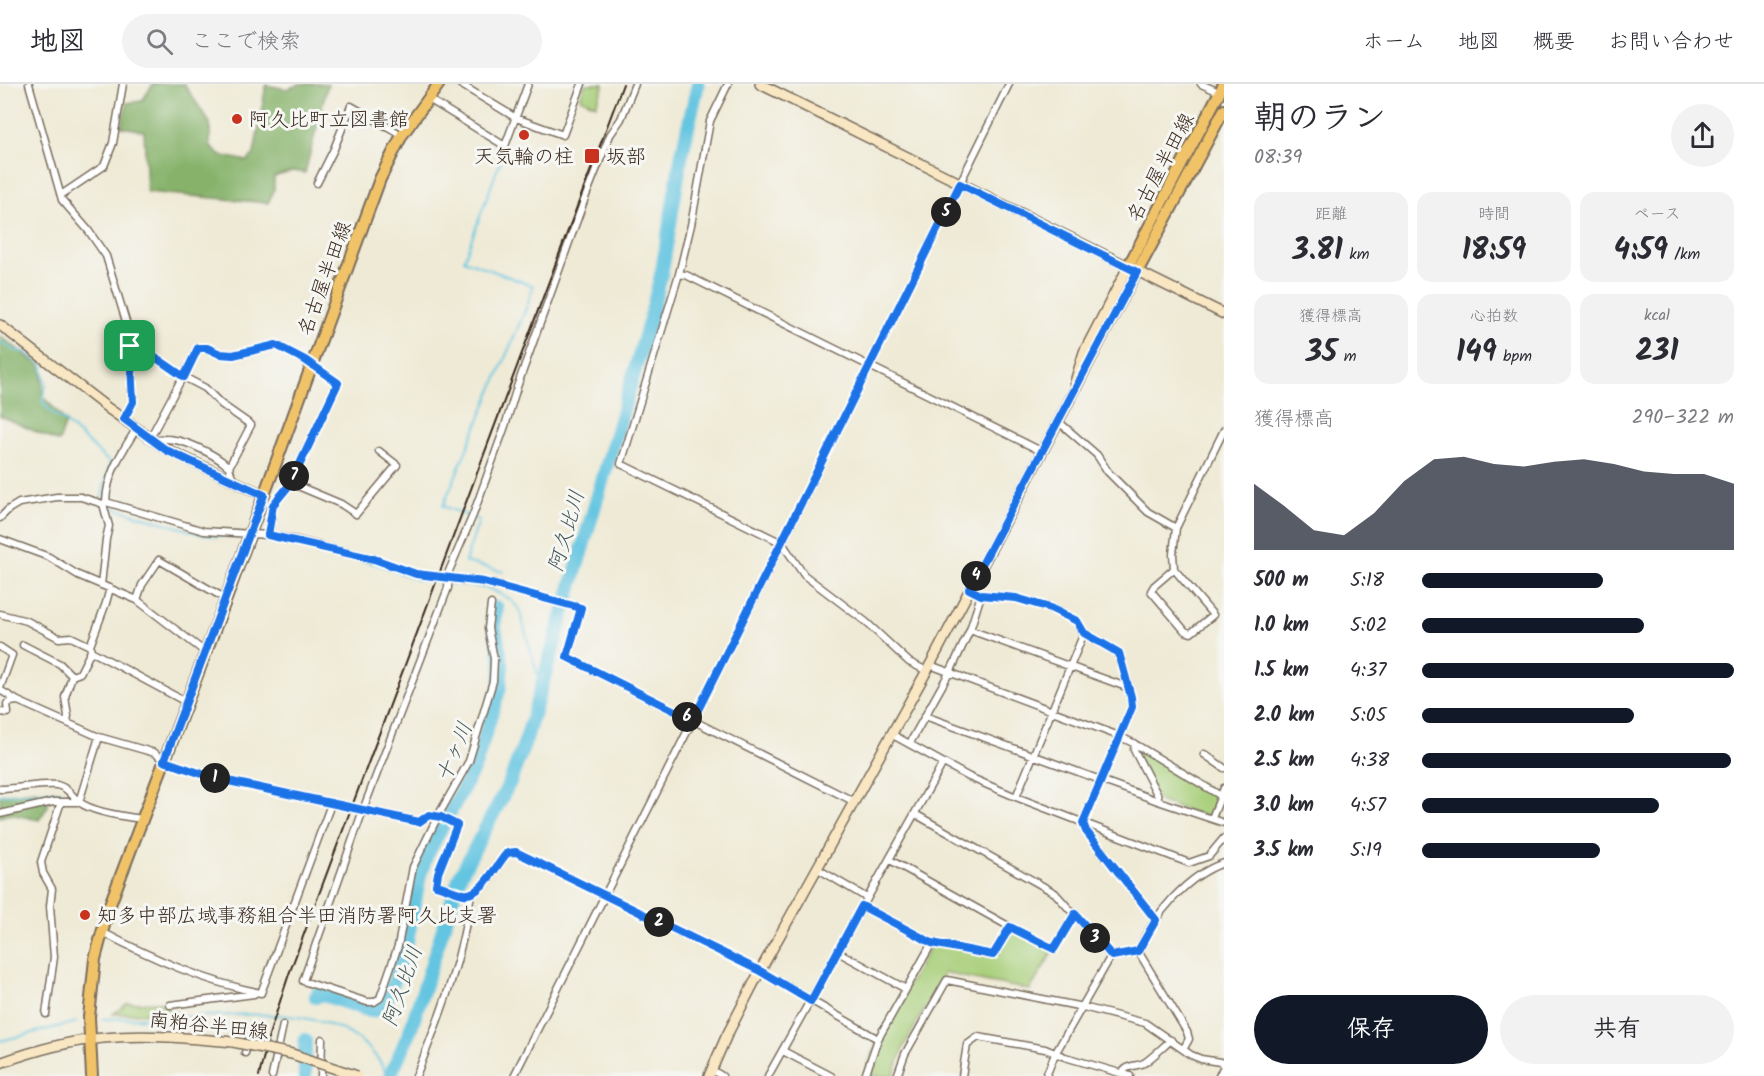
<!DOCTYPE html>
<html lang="ja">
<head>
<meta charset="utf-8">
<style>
	body { margin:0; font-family:Kalam,"Klee One",sans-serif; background:#f2f2f3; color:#2b2b33; height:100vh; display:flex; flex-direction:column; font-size:22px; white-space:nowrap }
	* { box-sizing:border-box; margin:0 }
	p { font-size:20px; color:#7c7c81 }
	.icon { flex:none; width:33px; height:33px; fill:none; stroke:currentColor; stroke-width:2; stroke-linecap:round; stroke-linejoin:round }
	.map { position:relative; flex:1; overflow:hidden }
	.sheet { display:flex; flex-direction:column; background:#fff; width:540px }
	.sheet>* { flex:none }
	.pin { position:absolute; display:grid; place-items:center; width:51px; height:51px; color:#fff; margin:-26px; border-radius:12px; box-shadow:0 3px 9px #0006 }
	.km { position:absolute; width:30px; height:30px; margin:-15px; border-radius:50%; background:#222; color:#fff; font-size:16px; line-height:30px; text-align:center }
	.round { display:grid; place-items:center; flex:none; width:63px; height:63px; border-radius:32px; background:#f2f2f3 }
	.headline { display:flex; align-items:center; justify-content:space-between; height:102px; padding:0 30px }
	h1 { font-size:33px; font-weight:700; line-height:45px }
	.stats { display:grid; grid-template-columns:repeat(3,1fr); gap:9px; height:102px; padding:6px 30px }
	.stats div { display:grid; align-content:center; border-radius:15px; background:#f2f2f3; text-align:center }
	.stats b { font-size:30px; font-weight:700 }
	.stats small { font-size:16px; font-weight:400 }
	.stats p { font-size:16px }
	.chart { height:168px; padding:12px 30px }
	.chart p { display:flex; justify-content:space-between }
	.chart svg { width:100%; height:108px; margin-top:6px; fill:#111827; opacity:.7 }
	.primary-button { display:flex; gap:12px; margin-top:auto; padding:12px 30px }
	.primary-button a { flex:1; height:69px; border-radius:36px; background:#111827; color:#fff; font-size:24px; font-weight:700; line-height:69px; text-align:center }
	.primary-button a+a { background:#f2f2f3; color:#2b2b33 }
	ul { padding:0 30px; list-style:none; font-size:20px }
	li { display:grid; grid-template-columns:96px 72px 1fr; align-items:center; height:45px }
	li i { height:15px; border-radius:8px; background:#111827 }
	header { display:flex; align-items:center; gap:36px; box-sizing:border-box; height:84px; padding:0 30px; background:#fff; border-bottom:2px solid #e1e1e2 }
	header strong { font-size:28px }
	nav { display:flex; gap:33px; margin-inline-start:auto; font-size:21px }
	.search { width:420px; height:54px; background:#f2f2f3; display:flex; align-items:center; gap:15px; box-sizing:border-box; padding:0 21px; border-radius:33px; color:#7c7c81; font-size:22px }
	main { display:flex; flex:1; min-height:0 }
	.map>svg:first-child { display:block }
</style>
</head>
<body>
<header>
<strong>地図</strong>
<div class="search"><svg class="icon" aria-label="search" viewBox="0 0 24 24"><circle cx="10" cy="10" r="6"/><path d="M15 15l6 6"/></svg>ここで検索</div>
<nav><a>ホーム</a><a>地図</a><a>概要</a><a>お問い合わせ</a></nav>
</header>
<main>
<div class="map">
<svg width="1224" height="992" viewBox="0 0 1224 992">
	<rect width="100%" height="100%" fill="#f6f6f2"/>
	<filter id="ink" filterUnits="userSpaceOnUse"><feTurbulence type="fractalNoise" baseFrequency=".0167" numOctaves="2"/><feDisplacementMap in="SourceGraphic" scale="12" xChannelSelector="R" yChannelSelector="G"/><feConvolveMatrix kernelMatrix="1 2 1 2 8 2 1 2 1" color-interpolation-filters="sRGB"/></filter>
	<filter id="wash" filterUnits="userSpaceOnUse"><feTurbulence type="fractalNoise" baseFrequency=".008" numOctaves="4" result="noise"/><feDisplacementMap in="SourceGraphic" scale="24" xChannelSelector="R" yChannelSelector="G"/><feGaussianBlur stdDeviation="1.35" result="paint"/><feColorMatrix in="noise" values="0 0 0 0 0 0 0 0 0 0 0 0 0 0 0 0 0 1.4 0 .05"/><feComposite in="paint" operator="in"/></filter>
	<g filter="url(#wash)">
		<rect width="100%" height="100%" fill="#efead5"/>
		<path fill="#a9cf7a" stroke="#727c4c" stroke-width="1.5" d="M 585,0 L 604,0 L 596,21 L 580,14 Z
			M 1135,660 L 1221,712 L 1212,734 L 1158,717 L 1134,666 Z
			M 1010,843 L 1054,865 L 1030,906 L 944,889 L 904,962 L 893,992 L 864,992 L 878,955 L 932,859 L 993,871 Z
			M 160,918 L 177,929 L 113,930 L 128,919 Z"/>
		<path fill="#86b26a" stroke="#606e44" stroke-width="1.5" d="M 153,0 L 184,0 L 210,39 L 210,61 L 219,71 L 247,77 L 254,70 L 266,1 L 287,5 L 300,0 L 328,0 L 305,89 L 293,87 L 274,93 L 274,106 L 268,119 L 147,108 L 144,47 L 121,43 L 127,19 L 142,17 Z
			M 0,252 L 42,283 L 43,312 L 66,338 L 59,358 L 0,332 Z
			M 35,707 L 48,711 L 48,722 L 39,736 L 10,730 L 0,733 L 0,711 Z"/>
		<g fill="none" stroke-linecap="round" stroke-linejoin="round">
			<path stroke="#63c5e1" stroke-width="2" d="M 504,67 L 464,176 L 533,202 L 527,222 L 443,422 L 479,436 L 465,478 L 504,488
				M 0,257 L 13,266 L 25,268 L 42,280 L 46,302 L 42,317 L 53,330 L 62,335 L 110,379 L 102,411 L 102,416 L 107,422 L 205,451 L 243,453
				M 252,454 L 308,463 L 380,481 L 416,495 L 488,504 L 510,515 L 519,525 L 539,596 L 543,601
				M 0,711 L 56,707 L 65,710 L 69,714
				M 101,935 C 135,934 169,934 203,932 C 268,930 355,921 388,992
				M 0,957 L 77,938"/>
			<path stroke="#63c5e1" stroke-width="14" d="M 316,913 L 318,909 L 371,927 L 380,925 L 386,919 L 406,863 L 420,791 L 426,773 L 475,682 L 500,603 L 502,580 L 494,541 L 497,524
				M 305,956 L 305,992
				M 390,992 L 410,947 L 460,792 L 510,698 L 526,655 L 650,235 L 662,187 L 681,74 L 698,0"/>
		</g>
	</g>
	<g filter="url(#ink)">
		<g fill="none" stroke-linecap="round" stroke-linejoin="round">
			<defs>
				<path id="street" d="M 29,0 L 62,116 L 88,146 L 106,172 L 127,241 L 133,318 L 124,335
					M 460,0 L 516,34 L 563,51 L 582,0
					M 728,0 L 710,37 L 691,141 L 679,190 L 621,380 L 782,459 L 804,491 L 866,538 L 909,578 L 927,587
					M 1201,0 L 1221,9
					M 427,14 L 505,62 L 528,0
					M 317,99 L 334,65 L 351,22 L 402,51
					M 61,111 L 104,82 L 113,59 L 123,0
					M 679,190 L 686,191 L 1043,368
					M 130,262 L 139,262 L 184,293 L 205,304 L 221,320 L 251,341 L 229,383 L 232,393 L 231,397
					M 1059,338 L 1097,371 L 1108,388 L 1148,428 L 1176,444
					M 150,354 L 198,264 L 207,264 L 220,270 L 233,271 L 276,261 L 305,276 L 338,299 L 291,399 L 273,421 L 269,451
					M 155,358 C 172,347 215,370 229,383
					M 291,399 L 341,420 L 356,430 L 397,381 L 379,367
					M 106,418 C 107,389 122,368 137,344
					M 103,420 L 106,418 L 204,447 L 269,451 L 297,456 L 374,475 L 416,490 L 484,498 L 581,524 L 567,573 L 855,718
					M 0,434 L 9,425 L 19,419 L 57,413 L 81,413 L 103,420 L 109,442 L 106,455 L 101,501
					M 0,455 L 49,473 L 78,491 L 137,516 L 205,568
					M 1174,485 L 1213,531 L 1191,549 L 1185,547 L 1151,507 L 1154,502 L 1174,485 L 1173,470 L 1176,444 L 1224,346
					M 981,511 L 1016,514 L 1050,524 L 1077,537 L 1084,549 L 1119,569 L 1128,599 L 1132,623 L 1083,739 L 1086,747 L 1156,836
					M 137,516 L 142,501 L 159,476 L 226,515
					M 491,520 L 488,544 L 494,575 L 493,597 L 469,677 L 438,732 L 413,783 L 398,862 L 380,914 L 374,918 L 367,918 L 303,897 L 363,726 L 448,504 L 449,487 L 473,431 L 505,342 L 517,303 L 585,114 L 610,51 L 621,35 L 635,0
					M 0,530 L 27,537 L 59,554 L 71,553 L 90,562 L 106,519 L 110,504
					M 970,546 L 1129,604
					M 23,561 L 60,580 L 72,592 L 65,613 L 68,632 L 67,637
					M 90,562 L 91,567 L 186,618
					M 0,563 L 12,571 L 0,604
					M 930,581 L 1119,652 L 1135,660 L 1221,712
					M 72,592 L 80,589 L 91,567
					M 0,606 L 18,617 L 99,653 L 155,669 L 164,677 L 214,694 L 419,738 L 429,731 L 441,733 L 457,741 L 438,789 L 436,800 C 445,803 454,808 464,810 C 481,813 498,780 507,769 L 516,768 L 760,887 L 878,955
					M 0,628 L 8,629 L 7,620 L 10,618 L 18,617
					M 925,632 L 1158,717
					M 893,651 L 969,693 L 1016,713 L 1189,779 L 1209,772 L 1224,754
					M 910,659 L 953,582 L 970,546 L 981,511 L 969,505
					M 1135,660 L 1134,666 L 1158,712 L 1158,717 L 1224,739
					M 1204,670 L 1224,684
					M 0,705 C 14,705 46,699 57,701 C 68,704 71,711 79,718 C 93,728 126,733 143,735
					M 1016,713 L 1084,549
					M 79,718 L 99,653
					M 0,730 L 53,718 L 79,718
					M 915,730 L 1055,809 L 1111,872
					M 1212,734 L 1224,704
					M 890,776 L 1010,843 L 1054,865 L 1075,830
					M 818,785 L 867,814
					M 862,822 L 932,859 L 993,871 L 1010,843
					M 102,848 C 152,874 205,898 261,909 L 331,720
					M 1138,867 C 1153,832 1187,791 1224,779
					M 1138,867 L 1187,948 L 1189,955 L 1184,964
					M 838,868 L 906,905
					M 1111,872 L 1138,867
					M 170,921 L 254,910
					M 46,930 L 54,873 L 50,822 L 52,805 L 43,789 L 41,778 L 61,718
					M 783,967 L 831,992
					M 245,969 L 250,950
					M 712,986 L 722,992
					M 1122,989 C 1128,980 1135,983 1144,979 C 1151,975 1164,962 1171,956
					M 272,992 L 283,941
					M 321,992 L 322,955
					M 416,992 C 440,933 463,873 471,809
					M 514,992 L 782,459 L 1009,0
					M 768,992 L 943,679
					M 865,992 L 878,955 L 932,859
					M 897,992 L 905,970 L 947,896 L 1083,923 L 1145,939 L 1191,971 L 1201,975 L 1220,978 L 1224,981
					M 962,992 L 967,961 L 978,953 L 1045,965 L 1065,973 L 1130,992
					M 1046,992 L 1055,970 L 1111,872
					M 1219,992 L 1224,982"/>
				<path id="secondary" d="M 760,0 L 1224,230
					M 0,241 L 109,325 L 166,365 L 264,411
					M 1075,298 L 1084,268 L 1128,183
					M 0,979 C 33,967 68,957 103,954 C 146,950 190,954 233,958
					M 709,992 L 726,953 L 760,887 L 930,581 L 1137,188"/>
				<path id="primary" d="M 1128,183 L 1224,0
					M 1137,188 L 1224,26
					M 92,992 L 89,933 L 95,875 L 109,823 L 226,515 L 380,95 L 402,51 L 439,0"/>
			</defs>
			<use href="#street" stroke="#7a6d5e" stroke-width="9"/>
			<use href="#secondary" stroke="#7a6d5e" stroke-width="12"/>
			<use href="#primary" stroke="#7a6d5e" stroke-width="14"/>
			<use href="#street" stroke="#fff" stroke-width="6"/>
			<use href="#secondary" stroke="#f9e7c3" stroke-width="9"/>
			<use href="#primary" stroke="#f1c369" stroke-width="10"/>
			<path stroke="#3b2a1e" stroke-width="2" d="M 259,992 L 269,951 L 289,890 L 623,0"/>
			<defs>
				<path id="secondary-bridge" d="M 233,958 L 292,970 L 357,992"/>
			</defs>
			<use href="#secondary-bridge" stroke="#7a6d5e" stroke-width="12" stroke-linecap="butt"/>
			<use href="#secondary-bridge" stroke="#f9e7c3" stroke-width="9"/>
		</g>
	</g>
	<g fill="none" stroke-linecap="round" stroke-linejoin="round" filter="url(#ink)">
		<defs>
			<path id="route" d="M 960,100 L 1137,188 L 969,505 L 981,511 L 1016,514 L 1050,524 L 1077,537 L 1084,549 L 1119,569 L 1131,613 L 1132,623 L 1083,739 L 1086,747 L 1156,836 L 1138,867 L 1112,872 L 1075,830 L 1054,865 L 1010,843 L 993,871 L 932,859 L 862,822 L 811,917 L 760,887 L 516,768 L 507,769 C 497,780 481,813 464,810 C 454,808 445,803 436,801 L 438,789 L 457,741 L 441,733 L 429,731 L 419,738 L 214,694 L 164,677 L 264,411 L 166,366 L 124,335 L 133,318 L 130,262 L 139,262 L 184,293 L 198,264 L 207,264 L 220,270 L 233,271 L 276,261 L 305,276 L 338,299 L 291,399 L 273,421 L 268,451 L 374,475 L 416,490 L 484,498 L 581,524 L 567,573 L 693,636 Z"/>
		</defs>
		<use href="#route" stroke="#fff" stroke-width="12"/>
		<use href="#route" stroke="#1a73e8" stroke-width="8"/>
	</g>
	<g fill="#c8321e" stroke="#f6f6f2" stroke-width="2">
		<circle cx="237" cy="35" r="6"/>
		<circle cx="524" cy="51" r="6"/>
		<rect x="584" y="64" width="16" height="16" rx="3"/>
		<circle cx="85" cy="831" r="6"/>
	</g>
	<g text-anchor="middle" stroke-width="6" stroke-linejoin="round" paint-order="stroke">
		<g font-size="20" fill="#3b2a1e" stroke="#f6f6f2" text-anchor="start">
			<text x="249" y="42">阿久比町立図書館</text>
			<text x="524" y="79" text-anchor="middle">天気輪の柱</text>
			<text x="606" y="79">坂部</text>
			<text x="97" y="838">知多中部広域事務組合半田消防署阿久比支署</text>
		</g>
		<g font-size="20" fill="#3b2a1e" stroke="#f6f6f2">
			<text transform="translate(1160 83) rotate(-62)" y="7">名古屋半田線</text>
			<text transform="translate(324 194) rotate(-70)" y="7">名古屋半田線</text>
			<text transform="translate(209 941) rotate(6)" y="7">南粕谷半田線</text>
		</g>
		<g font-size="21" font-style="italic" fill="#475858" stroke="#f6f6f2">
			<text transform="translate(566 447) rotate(-74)" y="7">阿久比川</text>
			<text transform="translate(454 668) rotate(-68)" y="7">十ヶ川</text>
			<text transform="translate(402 902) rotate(-71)" y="7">阿久比川</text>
		</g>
	</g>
</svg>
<div class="pin" style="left:130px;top:262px;background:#1e9e55"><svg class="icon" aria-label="arrive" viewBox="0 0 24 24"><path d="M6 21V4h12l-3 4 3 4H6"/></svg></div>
<b class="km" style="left:215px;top:694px">1</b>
<b class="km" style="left:659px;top:838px">2</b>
<b class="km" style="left:1095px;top:854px">3</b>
<b class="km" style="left:976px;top:492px">4</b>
<b class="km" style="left:946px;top:128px">5</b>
<b class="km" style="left:687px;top:633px">6</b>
<b class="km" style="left:294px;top:392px">7</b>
</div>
<section class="sheet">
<div class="headline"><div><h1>朝のラン</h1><p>08:39</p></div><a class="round"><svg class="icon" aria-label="share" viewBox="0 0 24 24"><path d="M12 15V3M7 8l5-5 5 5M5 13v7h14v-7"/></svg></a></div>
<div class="stats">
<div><p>距離</p><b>3.81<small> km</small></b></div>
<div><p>時間</p><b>18:59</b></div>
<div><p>ペース</p><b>4:59<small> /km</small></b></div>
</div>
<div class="stats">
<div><p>獲得標高</p><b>35<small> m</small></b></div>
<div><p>心拍数</p><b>149<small> bpm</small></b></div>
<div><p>kcal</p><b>231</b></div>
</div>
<div class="chart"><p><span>獲得標高</span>290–322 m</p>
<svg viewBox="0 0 160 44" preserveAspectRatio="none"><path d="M0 44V17L10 26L20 36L30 38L40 29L50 16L60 7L70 6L80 9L90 10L100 8L110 7L120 9L130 12L140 13L150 13L160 17V44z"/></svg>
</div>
<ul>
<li><b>500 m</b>5:18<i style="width:58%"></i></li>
<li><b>1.0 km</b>5:02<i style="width:71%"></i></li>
<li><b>1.5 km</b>4:37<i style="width:100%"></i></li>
<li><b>2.0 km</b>5:05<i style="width:68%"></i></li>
<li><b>2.5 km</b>4:38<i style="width:99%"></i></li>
<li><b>3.0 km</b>4:57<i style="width:76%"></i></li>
<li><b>3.5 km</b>5:19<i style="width:57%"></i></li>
</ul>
<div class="primary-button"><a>保存</a><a>共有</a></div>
</section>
</main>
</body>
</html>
